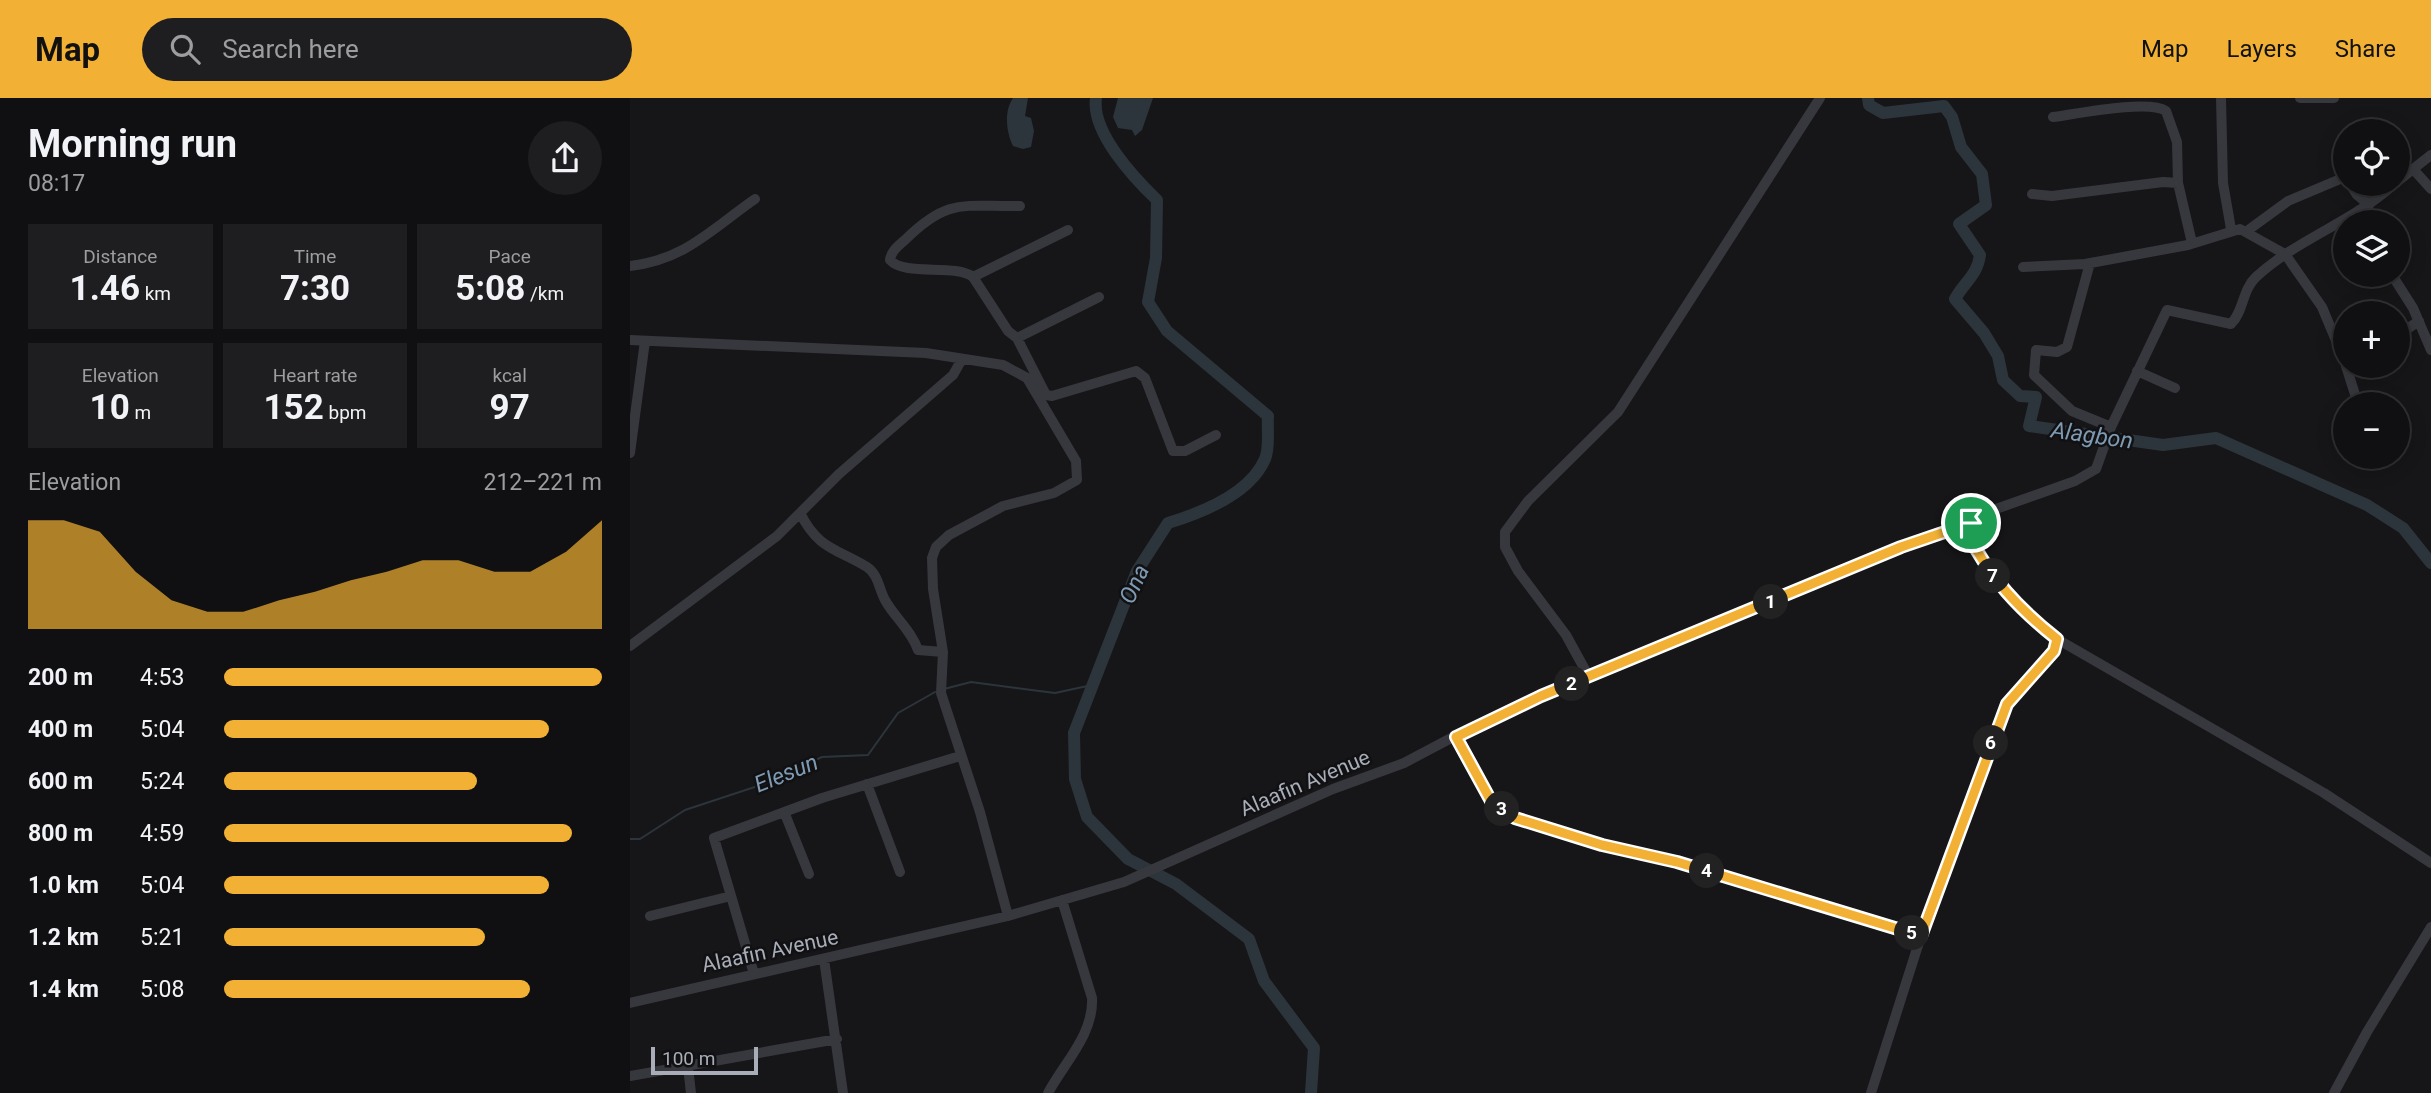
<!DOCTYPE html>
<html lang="en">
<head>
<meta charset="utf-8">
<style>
	body { margin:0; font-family:Roboto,sans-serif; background:#1e1e20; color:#f1f3f6; height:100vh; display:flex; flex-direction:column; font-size:26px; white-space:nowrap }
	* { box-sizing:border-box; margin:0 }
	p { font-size:23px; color:#9c9d9f }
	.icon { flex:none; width:38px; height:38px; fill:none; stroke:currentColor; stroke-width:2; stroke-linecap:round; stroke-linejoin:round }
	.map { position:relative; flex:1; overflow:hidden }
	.panel { display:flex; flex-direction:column; background:#101012; width:630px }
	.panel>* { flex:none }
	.controls { position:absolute; left:1703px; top:21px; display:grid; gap:14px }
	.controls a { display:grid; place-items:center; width:77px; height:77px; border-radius:50%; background:#101012; box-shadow:0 4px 18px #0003,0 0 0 2px #303032; font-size:35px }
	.scale { position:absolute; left:21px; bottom:18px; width:107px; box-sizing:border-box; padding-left:7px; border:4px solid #a8adb8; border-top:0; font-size:19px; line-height:24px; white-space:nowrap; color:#a8adb8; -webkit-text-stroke:5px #111113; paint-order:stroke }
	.pin { position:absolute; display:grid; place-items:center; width:60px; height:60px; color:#fff; margin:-30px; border:4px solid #fff; border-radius:50%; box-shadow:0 2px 7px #0007 }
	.km { position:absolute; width:35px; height:35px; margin:-18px; border-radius:50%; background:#222; color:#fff; font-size:19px; line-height:35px; text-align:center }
	.round { display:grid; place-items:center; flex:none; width:74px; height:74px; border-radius:37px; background:#1e1e20 }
	.headline { display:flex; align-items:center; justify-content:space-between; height:119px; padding:0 28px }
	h1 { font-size:38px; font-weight:700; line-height:52px }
	.stats { display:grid; grid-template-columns:repeat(3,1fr); gap:10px; height:119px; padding:7px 28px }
	.stats div { display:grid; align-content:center; border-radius:0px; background:#1e1e20; text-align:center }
	.stats b { font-size:35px; font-weight:700 }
	.stats small { font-size:19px; font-weight:400 }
	.stats p { font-size:19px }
	.chart { height:196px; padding:14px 28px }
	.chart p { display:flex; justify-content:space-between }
	.chart svg { width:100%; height:126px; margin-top:7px; fill:#f2b134; opacity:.7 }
	ul { padding:0 28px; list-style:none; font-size:23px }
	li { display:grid; grid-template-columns:112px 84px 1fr; align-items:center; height:52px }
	li i { height:18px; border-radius:9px; background:#f2b134 }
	header { display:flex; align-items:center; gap:42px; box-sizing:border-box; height:98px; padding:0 35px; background:#f2b134; color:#111 }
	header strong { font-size:33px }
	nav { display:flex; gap:38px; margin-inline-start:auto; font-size:24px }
	.search { width:490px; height:63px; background:#1e1e20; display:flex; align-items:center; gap:18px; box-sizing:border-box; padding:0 24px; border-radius:38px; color:#9c9d9f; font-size:26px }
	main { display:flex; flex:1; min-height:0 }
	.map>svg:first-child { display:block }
</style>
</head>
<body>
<header>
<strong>Map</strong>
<div class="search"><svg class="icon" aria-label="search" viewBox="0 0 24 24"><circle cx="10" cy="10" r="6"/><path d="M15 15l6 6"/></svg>Search here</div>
<nav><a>Map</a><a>Layers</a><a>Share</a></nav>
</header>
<main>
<section class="panel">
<div class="headline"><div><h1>Morning run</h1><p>08:17</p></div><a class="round"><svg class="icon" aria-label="share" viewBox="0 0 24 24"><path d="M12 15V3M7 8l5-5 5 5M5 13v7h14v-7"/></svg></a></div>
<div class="stats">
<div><p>Distance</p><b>1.46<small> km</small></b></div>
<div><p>Time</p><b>7:30</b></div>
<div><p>Pace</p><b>5:08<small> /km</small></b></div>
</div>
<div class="stats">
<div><p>Elevation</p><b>10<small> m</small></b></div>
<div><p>Heart rate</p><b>152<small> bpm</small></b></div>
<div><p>kcal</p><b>97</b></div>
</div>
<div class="chart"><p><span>Elevation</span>212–221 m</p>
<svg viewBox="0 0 160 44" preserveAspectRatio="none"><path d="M0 44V6L10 6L20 10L30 24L40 34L50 38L60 38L70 34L80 31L90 27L100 24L110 20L120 20L130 24L140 24L150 17L160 6V44z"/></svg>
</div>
<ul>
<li><b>200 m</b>4:53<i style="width:100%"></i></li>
<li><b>400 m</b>5:04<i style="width:86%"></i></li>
<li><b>600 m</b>5:24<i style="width:67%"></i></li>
<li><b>800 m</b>4:59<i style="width:92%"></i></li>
<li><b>1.0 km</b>5:04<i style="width:86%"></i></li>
<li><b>1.2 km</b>5:21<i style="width:69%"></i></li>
<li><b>1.4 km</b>5:08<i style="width:81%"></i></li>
</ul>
</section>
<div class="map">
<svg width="1801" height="995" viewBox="0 0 1801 995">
	<rect width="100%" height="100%" fill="#161618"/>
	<path fill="#2c353c" d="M 383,0 L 398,0 L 395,18 L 401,20 L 404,33 L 401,49 L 393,51 L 383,48 C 376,34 374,13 383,0 Z
		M 488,0 L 523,0 L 512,32 L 505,38 L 502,32 L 488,30 L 483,19 Z"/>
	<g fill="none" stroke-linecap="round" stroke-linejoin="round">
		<path stroke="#2c353c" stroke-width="2" d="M 314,591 L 341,584 L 425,595 L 462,587
			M 0,741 L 10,741 L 55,712 L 134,686 L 192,659 L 238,657 L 268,615 L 305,594"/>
		<path stroke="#2c353c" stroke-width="12" d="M 466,0 C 461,34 504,80 527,102 L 526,160 L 518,204 L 537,233 L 638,318 C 637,330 640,350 635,361 C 620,396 571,415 538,425 L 507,473 L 444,635 L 445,681 L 457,719 L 498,761 L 546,786 L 619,841 L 634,883 L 684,950 L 681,995
			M 1238,0 L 1239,7 L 1253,15 L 1314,8 L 1322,19 L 1331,49 L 1352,76 L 1356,107 L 1329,126 L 1350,157 C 1347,178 1335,183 1325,201 L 1354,235 L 1368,258 L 1373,282 L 1390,298 L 1406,299 L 1399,328 L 1533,347 L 1586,340 L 1737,407 L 1773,430 L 1801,465"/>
		<path stroke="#37383d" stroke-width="10" d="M 1591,0 L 1593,85 L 1601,131
			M 1670,0 L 1704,0
			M 1423,19 C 1446,16 1519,1 1536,13 L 1547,44 L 1548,85 L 1562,145
			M 1783,71 L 1801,91
			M 1768,83 L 1801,57
			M 1720,86 L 1727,97 L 1739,107
			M 1764,86 C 1723,124 1667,141 1626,179 C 1612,192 1614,213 1601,226 L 1537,212 L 1481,329 L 1466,371 L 1445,383 L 1346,418 L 1338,436 C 1359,479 1389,511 1427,541 L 1694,695 L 1801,765
			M 1402,96 L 1422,98 L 1533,84 L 1548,85
			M 390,108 C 334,109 319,99 276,141 C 269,147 261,153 260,162 C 275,179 325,165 343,179 L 378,233 L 387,240 L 416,297 L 422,298 L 506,273 L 515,280 L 543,353 L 555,353 L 586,337
			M 1729,112 L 1735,124
			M 1617,133 L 1658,103 L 1715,79
			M 1460,165 L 1437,249 L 1427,254 L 1406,252 L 1404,277 L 1442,313 L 1481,329
			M 0,168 C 55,162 83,130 125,101
			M 1393,169 L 1455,166 L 1558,147 L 1610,131 L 1655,156 L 1692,209 L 1715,264
			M 1762,177 L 1783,210 L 1801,252
			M 343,179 L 438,132
			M 1768,237 L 1789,223
			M 387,240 L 469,199
			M 0,242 L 296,255 L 373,267 L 397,280 L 446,363 L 447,382 L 424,395 L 373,408 L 319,437 L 306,449 L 302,460 L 303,491 L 313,554 L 311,595 L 350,714 L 378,818
			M 1716,268 L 1728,306
			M 1507,273 L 1545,290
			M 0,355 L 15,243
			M 170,415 C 189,452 206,450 237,469 C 248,476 249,491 255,502 C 265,520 281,532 288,552 L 313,554
			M 0,548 L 147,438 L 209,376 L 323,277 L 332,261
			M 959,579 L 936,537 L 888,473 L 875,449 L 875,434 L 898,403 L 988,314 L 1190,0
			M 826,639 L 861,703 L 885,721 L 972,747 L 1047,764 L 1291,838
			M 237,686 L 270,774
			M 155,716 L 179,776
			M 20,818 L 101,798
			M 194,861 L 213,995
			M 124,876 L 84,740 L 192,700 L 330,658
			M 0,905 L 378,818 L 494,784 L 703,691 L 774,665 L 844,628 L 911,598 L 1271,449 L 1341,425
			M 58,969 L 61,995
			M 0,978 L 207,941
			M 418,995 C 434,965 464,936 462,900 L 432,802
			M 1241,995 L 1291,838 L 1376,606 L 1424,553 L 1427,541
			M 1704,995 L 1737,934 L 1801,829"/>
	</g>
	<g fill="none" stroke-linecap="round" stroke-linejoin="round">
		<defs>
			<path id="route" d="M 1341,425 L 1338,436 C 1359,479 1389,511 1427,541 L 1424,553 L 1377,606 L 1291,838 L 1047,764 L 972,747 L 885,720 L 861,703 L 826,639 L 911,598 L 1271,449 Z"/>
		</defs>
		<use href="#route" stroke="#fff" stroke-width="14"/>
		<use href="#route" stroke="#f2b134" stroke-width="9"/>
	</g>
	<g text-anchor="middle" stroke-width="5" stroke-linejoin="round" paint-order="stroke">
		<g font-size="21" fill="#a8adb8" stroke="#111113">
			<text transform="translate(675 685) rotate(-23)" y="7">Alaafin Avenue</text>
			<text transform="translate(140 853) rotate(-12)" y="7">Alaafin Avenue</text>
		</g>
		<g font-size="23" font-style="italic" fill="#7f9bb3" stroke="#111113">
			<text transform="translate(1462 337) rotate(8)" y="8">Alagbon</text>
			<text transform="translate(504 486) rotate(-65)" y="8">Ona</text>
			<text transform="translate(156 675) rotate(-22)" y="8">Elesun</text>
		</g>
	</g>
</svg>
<div class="controls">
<a><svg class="icon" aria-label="locate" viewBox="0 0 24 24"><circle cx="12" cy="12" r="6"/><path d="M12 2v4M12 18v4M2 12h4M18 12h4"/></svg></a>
<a><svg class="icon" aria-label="layers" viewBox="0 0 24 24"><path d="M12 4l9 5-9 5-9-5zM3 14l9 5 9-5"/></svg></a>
<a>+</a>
<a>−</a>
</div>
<div class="scale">100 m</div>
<div class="pin" style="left:1341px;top:425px;background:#1e9e55"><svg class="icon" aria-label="arrive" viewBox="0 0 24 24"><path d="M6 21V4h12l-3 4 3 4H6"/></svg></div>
<b class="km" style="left:1141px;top:504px">1</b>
<b class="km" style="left:942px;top:586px">2</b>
<b class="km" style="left:872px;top:711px">3</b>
<b class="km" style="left:1077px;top:773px">4</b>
<b class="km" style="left:1282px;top:835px">5</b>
<b class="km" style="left:1361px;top:645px">6</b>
<b class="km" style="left:1363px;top:478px">7</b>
</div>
</main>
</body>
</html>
